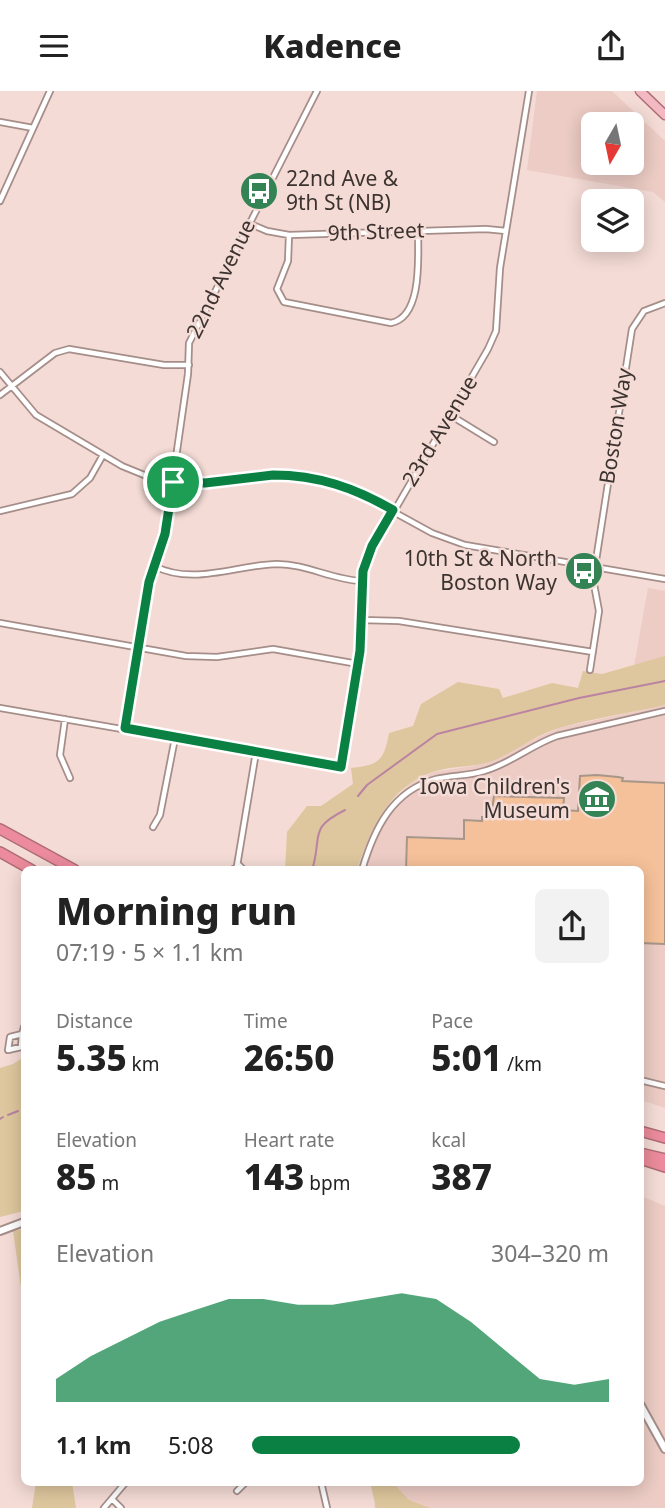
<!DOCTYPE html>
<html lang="en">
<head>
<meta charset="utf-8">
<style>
	body { margin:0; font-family:"Noto Sans",sans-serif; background:#f2f2f2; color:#222; height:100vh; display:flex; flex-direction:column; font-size:26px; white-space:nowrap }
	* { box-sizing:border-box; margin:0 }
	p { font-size:23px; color:#767676 }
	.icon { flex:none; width:38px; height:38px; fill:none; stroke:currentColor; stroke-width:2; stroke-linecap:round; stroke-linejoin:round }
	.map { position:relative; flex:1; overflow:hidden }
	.details { position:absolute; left:21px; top:775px; width:623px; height:620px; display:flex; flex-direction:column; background:#fff; border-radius:10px; box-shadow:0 4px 18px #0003 }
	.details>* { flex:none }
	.needle { width:46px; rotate:189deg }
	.fabs { position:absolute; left:581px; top:21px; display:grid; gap:14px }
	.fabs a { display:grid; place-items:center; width:63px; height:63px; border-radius:10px; background:#fff; box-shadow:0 4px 18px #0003; font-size:35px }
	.pin { position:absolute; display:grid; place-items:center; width:60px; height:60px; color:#fff; margin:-30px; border:4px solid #fff; border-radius:50%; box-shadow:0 2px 7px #0007 }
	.round { display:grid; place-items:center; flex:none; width:74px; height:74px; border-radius:10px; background:#f2f2f2 }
	.summary { display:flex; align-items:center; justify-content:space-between; height:119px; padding:0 35px }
	h1 { font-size:38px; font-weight:800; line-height:52px }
	.figures { display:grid; grid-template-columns:repeat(3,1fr); gap:10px; height:119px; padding:7px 35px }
	.figures div { display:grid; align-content:center }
	.figures b { font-size:35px; font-weight:800 }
	.figures small { font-size:19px; font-weight:400 }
	.figures p { font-size:19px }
	.chart { height:196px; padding:14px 35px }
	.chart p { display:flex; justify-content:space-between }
	.chart svg { width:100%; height:126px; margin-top:7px; fill:#0b8043; opacity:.7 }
	ul { padding:0 35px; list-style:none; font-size:23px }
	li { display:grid; grid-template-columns:112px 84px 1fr; align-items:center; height:52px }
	li i { height:18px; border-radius:9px; background:#0b8043 }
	header { display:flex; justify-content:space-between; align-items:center; height:91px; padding:0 35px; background:#fff; font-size:32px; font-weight:800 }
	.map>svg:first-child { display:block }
</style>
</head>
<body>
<header><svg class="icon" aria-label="menu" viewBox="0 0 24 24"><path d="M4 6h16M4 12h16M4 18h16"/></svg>Kadence<svg class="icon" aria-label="share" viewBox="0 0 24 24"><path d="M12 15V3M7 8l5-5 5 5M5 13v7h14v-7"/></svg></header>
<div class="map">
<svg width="665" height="1417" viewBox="0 0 665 1417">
	<rect width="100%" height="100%" fill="#f4dbd5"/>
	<path fill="#ecccc4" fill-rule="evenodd" d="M 537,0 L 612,0 L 665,50 L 665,111 L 653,101 L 527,79 ZM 632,33 L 632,72 L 593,72 L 593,33 Z
		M 648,497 L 665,500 L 665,568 L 634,575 Z
		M 665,614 L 665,1017 L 641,1009 L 640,779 L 357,779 L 369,743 L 387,714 L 411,692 L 434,681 L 473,675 L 559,637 Z
		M 641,1105 L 665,1115 L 665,1417 L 374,1417 L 378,1391 L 640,1391 Z"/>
	<path fill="#dec79e" d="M 665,565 L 665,614 C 630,622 594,627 559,637 C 535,644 515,661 492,670 C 473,677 452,674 433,681 C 389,696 370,738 357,779 L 285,779 L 287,741 L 307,715 L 321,715 L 353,693 L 351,677 C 379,674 384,670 389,642 L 413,635 L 421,613 L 458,591 L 499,598 L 503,607 L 552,592 L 578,597 L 583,580 L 602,583 Z
		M 24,966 L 24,1120 L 0,1126 L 0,977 L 13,973 Z
		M 24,1138 L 24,1218 L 13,1140 Z
		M 36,1391 L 72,1391 L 76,1417 L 32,1417 Z
		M 370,1391 L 392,1391 L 409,1409 L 430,1417 L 376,1417 Z"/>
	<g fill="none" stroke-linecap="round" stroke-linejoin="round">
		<path stroke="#ba83a2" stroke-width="2" d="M 358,705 L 367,694 L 437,643 L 579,607 L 665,590
			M 312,779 C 323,745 307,738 345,719
			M 8,1024 L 18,1020
			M 0,1028 L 3,1026"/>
	</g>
	<path fill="#f5c19a" stroke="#a89689" stroke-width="2" d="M 597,684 L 618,686 L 623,687 L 622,690 L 665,692 L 665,853 L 640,852 L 640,779 L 406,779 L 407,746 L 464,748 L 464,729 L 482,730 L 482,726 L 491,726 L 494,705 L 564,707 L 563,719 L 578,720 L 580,685 Z"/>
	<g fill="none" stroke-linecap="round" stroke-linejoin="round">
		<defs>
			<path id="minor" d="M 0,31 L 33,37
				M 0,110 L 50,0
				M 248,132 L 267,140 L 289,144 L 486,138 L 506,140
				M 289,144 L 288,170 L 277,198 L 284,211 L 391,232 C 423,226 418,164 418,140
				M 0,281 L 36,324 L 122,375 L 149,386 L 192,392 L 273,384 L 316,387 L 350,397 L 432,442 L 465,454 L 665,488
				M 0,304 L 55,262 L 69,258 L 164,274 L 189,274
				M 450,324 L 494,351
				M 0,420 L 72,403 L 90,387 L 103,364
				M 154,475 C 194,495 235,474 277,473 C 307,473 332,489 362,490
				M 362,529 L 399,530 L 593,561
				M 0,532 L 186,565 L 217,566 L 273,558 L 358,573
				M 590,579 L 599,520 L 593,488 L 595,476 L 632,238 L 644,220 L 665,212
				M 0,617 L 341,676 L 360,560 L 362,490 L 367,467 L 488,258 L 496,240 L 500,177 L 529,0
				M 65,628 L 60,664 L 70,687
				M 125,637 L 150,485 L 165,443 L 188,283 L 189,252 L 317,0
				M 153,736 L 160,724 L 175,647
				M 237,775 L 256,661
				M 232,779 L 239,774 L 244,779
				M 362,779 C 374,738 392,700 436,688 C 452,684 469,685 484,680 C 510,673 531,654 557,645 L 665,620
				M 22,943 L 21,956 L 8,959 L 10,946 Z
				M 22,943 L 24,936
				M 640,989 L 665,995
				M 321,1391 L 327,1417
				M 237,1400 L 246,1391
				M 113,1409 L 121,1417
				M 104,1417 L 126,1391"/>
			<path id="tertiary" d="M 0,1140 L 24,1131
				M 640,1313 L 665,1358"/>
			<path id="primary" d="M 640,0 L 665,24"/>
			<path id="motorway" d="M 0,738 L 75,779
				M 0,761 L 32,779
				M 640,1040 L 665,1047
				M 640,1062 L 665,1068
				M 640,1068 L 665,1076"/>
		</defs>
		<use href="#minor" stroke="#a58e89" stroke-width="8"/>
		<use href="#tertiary" stroke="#a58e89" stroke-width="10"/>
		<use href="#primary" stroke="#ae6c76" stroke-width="11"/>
		<use href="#motorway" stroke="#ae6c76" stroke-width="12"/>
		<use href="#minor" stroke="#fff" stroke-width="4.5"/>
		<use href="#tertiary" stroke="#fff" stroke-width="6"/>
		<use href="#primary" stroke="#f3b9c3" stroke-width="8"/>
		<use href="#motorway" stroke="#eb8b9b" stroke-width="9"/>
	</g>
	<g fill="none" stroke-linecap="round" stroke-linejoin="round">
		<defs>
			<path id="route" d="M 273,384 C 318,384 355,397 393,419 L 372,455 L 363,480 L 360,560 L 341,676 L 125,637 L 149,491 L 165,443 L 173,391 L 205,392 Z"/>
		</defs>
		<use href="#route" stroke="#fff" stroke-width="14"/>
		<use href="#route" stroke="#0b8043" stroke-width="9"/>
	</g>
	<defs>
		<symbol id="bus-disc" viewBox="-11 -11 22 22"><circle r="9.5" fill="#348354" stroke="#f4dbd5"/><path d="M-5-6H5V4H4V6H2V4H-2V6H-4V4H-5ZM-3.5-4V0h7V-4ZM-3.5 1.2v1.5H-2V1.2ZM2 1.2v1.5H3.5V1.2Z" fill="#fff"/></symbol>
		<symbol id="museum-disc" viewBox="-11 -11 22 22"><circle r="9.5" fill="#348354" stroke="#f4dbd5"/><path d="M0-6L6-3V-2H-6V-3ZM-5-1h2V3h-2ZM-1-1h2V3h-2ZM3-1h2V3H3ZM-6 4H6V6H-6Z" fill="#fff"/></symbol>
	</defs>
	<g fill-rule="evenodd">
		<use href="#bus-disc" x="237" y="78" width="44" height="44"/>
		<use href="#bus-disc" x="562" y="458" width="44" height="44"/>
		<use href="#museum-disc" x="575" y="686" width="44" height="44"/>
	</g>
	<g text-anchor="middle" stroke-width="5" stroke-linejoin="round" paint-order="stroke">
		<g font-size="21" fill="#3c3330" stroke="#f4dbd5" text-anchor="end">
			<text x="286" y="95" text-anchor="start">22nd Ave &amp;<tspan x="286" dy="24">9th St (NB)</tspan></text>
			<text x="557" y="475">10th St &amp; North<tspan x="557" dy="24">Boston Way</tspan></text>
			<text x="570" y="703">Iowa Children's<tspan x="570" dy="24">Museum</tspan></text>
		</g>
		<g font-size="21" fill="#3c3330" stroke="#f4dbd5">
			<text transform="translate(376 141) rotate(-2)" y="7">9th Street</text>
			<text transform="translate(221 188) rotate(-64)" y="7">22nd Avenue</text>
			<text transform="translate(616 335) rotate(-81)" y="7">Boston Way</text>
			<text transform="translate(440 340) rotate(-59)" y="7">23rd Avenue</text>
		</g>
	</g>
</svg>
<div class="fabs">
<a><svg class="needle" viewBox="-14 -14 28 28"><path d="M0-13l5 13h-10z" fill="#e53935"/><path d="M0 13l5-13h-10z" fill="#767676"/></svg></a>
<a><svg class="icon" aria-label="layers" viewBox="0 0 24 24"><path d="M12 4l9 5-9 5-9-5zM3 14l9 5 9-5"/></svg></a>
</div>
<div class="pin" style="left:173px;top:391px;background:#1e9e55"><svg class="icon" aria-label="arrive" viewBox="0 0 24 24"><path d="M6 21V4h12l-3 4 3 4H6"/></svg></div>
<section class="details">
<div class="summary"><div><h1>Morning run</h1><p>07:19 · 5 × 1.1 km</p></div><a class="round"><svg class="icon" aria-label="share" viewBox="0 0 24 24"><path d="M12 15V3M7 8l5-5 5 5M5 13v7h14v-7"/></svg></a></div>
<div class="figures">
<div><p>Distance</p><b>5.35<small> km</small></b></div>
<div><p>Time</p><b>26:50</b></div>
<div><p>Pace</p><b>5:01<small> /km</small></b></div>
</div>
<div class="figures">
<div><p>Elevation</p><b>85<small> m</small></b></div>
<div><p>Heart rate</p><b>143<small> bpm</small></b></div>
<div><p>kcal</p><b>387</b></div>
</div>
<div class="chart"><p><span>Elevation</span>304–320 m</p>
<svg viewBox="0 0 160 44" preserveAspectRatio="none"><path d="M0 44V36L10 28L20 22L30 16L40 12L50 8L60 8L70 10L80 10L90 8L100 6L110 8L120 16L130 26L140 36L150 38L160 36V44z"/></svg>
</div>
<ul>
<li><b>1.1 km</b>5:08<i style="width:75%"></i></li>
</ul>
</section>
</div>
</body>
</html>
